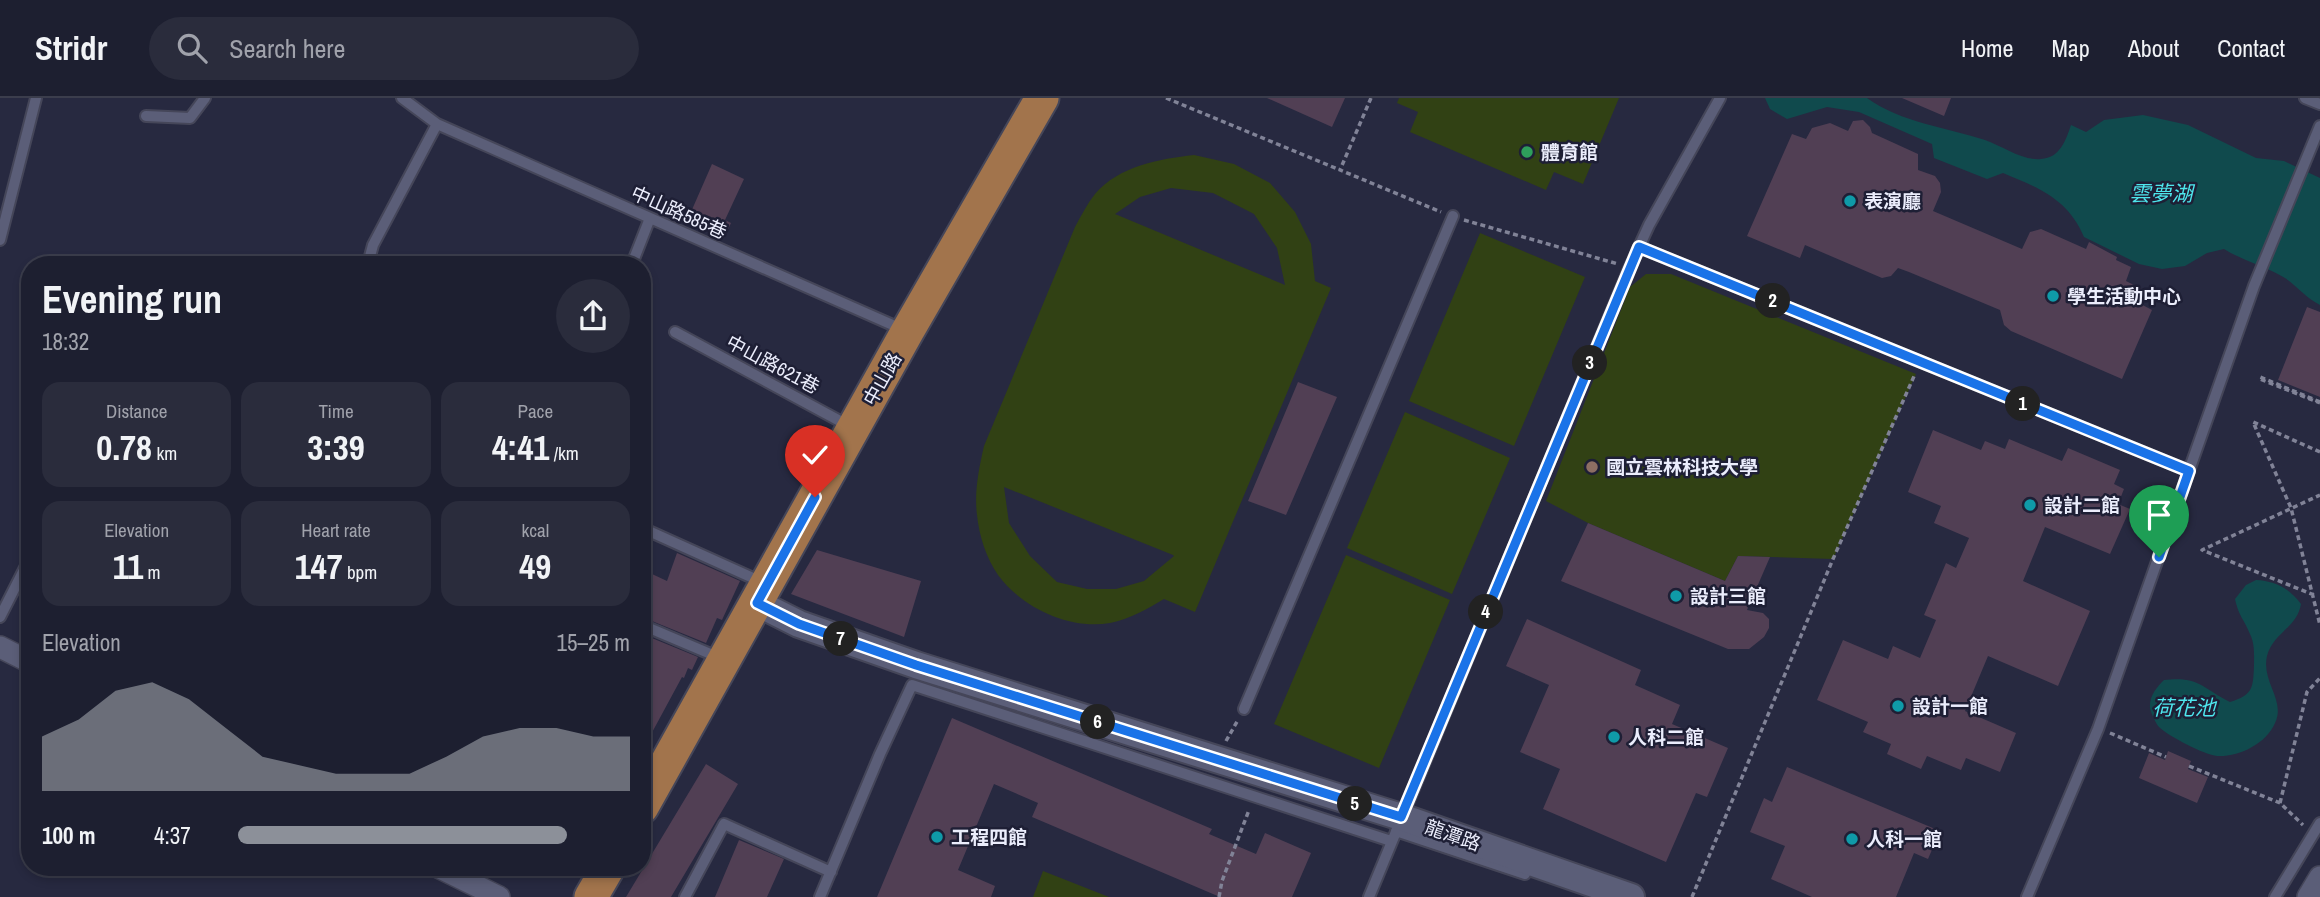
<!DOCTYPE html>
<html lang="en">
<head>
<meta charset="utf-8">
<style>
	body { margin:0; font-family:"Archivo Narrow","Noto Sans TC",sans-serif; background:#2a2c3c; color:#f1f3f6; height:100vh; display:flex; flex-direction:column; font-size:26px; white-space:nowrap }
	* { box-sizing:border-box; margin:0 }
	p { font-size:23px; color:#a0a2ab }
	.icon { flex:none; width:38px; height:38px; fill:none; stroke:currentColor; stroke-width:2; stroke-linecap:round; stroke-linejoin:round }
	.map { position:relative; flex:1; overflow:hidden }
	.drawer { position:absolute; left:21px; top:158px; width:630px; height:620px; display:flex; flex-direction:column; background:#1d1f30; border-radius:28px; box-shadow:0 4px 10px #0003,0 0 0 2px #3b3d4c }
	.drawer>* { flex:none }
	.pin { position:absolute; display:grid; place-items:center; width:60px; height:60px; color:#fff; margin:-72px -30px; border-radius:50% 50% 50% 0; rotate:-45deg; box-shadow:0 0 7px #0007 }
	.pin .icon { rotate:45deg }
	.km { position:absolute; width:35px; height:35px; margin:-18px; border-radius:50%; background:#222; color:#fff; font-size:19px; line-height:35px; text-align:center }
	.round { display:grid; place-items:center; flex:none; width:74px; height:74px; border-radius:37px; background:#2a2c3c }
	.headline { display:flex; align-items:center; justify-content:space-between; height:119px; padding:0 21px }
	h1 { font-size:38px; font-weight:700; line-height:52px }
	.stats { display:grid; grid-template-columns:repeat(3,1fr); gap:10px; height:119px; padding:7px 21px }
	.stats div { display:grid; align-content:center; border-radius:18px; background:#2a2c3c; text-align:center }
	.stats b { font-size:35px; font-weight:700 }
	.stats small { font-size:19px; font-weight:400 }
	.stats p { font-size:19px }
	.chart { height:196px; padding:14px 21px }
	.chart p { display:flex; justify-content:space-between }
	.chart svg { width:100%; height:126px; margin-top:7px; fill:#8c9099; opacity:.7 }
	ul { padding:0 21px; list-style:none; font-size:23px }
	li { display:grid; grid-template-columns:112px 84px 1fr; align-items:center; height:52px }
	li i { height:18px; border-radius:9px; background:#8c9099 }
	header { display:flex; align-items:center; gap:42px; box-sizing:border-box; height:98px; padding:0 35px; background:#1d1f30; border-bottom:2px solid #3b3d4c }
	header strong { font-size:33px }
	nav { display:flex; gap:38px; margin-inline-start:auto; font-size:24px }
	.search { width:490px; height:63px; background:#2a2c3c; display:flex; align-items:center; gap:18px; box-sizing:border-box; padding:0 24px; border-radius:38px; color:#a0a2ab; font-size:26px }
	.map>svg:first-child { display:block }
</style>
</head>
<body>
<header>
<strong>Stridr</strong>
<div class="search"><svg class="icon" aria-label="search" viewBox="0 0 24 24"><circle cx="10" cy="10" r="6"/><path d="M15 15l6 6"/></svg>Search here</div>
<nav><a>Home</a><a>Map</a><a>About</a><a>Contact</a></nav>
</header>
<div class="map">
<svg width="2320" height="799" viewBox="0 0 2320 799">
	<rect width="100%" height="100%" fill="#272940"/>
	<path fill="#314114" fill-rule="evenodd" d="M 1399,0 L 1619,0 L 1583,86 L 1554,74 L 1546,92 L 1410,34 L 1418,14 L 1397,5 Z
		M 1194,57 L 1234,66 L 1270,85 L 1295,114 L 1311,146 L 1315,183 L 1331,190 L 1195,514 L 1164,501 C 1147,511 1130,521 1110,525 C 1070,532 1022,510 998,477 C 986,460 979,437 977,417 C 974,394 979,370 984,348 L 1075,129 C 1081,118 1087,106 1095,96 C 1119,68 1159,61 1194,57 ZM 1171,90 L 1213,95 L 1254,116 L 1277,150 L 1285,187 L 1115,116 L 1140,99 ZM 1004,389 L 1173,457 L 1174,458 L 1144,483 L 1116,491 L 1087,491 L 1057,484 L 1030,458 L 1009,425 Z
		M 1480,135 L 1585,179 L 1514,348 L 1409,303 Z
		M 1646,176 L 1671,176 L 1916,276 L 1833,461 L 1738,458 L 1725,483 L 1588,425 L 1546,403 L 1630,189 Z
		M 1405,314 L 1510,360 L 1452,496 L 1347,450 Z
		M 1346,457 L 1450,502 L 1379,670 L 1274,626 Z
		M 1043,773 L 1109,799 L 1033,799 Z"/>
	<path fill="#104a4d" d="M 1765,0 L 1867,0 C 1902,25 1945,29 1985,42 C 2002,48 2023,63 2041,61 C 2060,60 2066,42 2071,27 L 2086,34 L 2104,22 L 2143,17 L 2188,27 L 2256,60 L 2284,63 L 2320,80 L 2320,207 C 2305,199 2298,189 2285,180 C 2266,168 2243,163 2224,151 L 2207,155 L 2185,168 L 2162,171 L 2139,166 L 2084,139 C 2068,101 2039,90 2003,75 L 1987,81 L 1934,60 L 1932,46 L 1859,14 L 1827,9 L 1787,21 L 1770,11 Z
		M 2256,482 C 2275,483 2289,490 2301,506 C 2297,530 2273,535 2267,558 C 2261,584 2286,602 2275,625 C 2266,646 2239,659 2217,658 C 2205,657 2168,638 2159,629 C 2156,626 2151,615 2150,610 C 2149,598 2157,589 2164,582 C 2199,578 2202,590 2230,604 C 2253,597 2253,590 2254,568 C 2254,557 2255,546 2250,536 C 2244,521 2239,519 2235,501 L 2246,487 Z"/>
	<path fill="#513f54" d="M 1267,0 L 1345,0 L 1332,29 Z
		M 1902,0 L 1951,0 L 1944,18 Z
		M 1863,22 L 1870,29 L 1872,35 L 1918,56 L 1918,72 L 1935,78 L 1940,85 L 1941,94 L 1933,113 L 2022,151 L 2030,134 L 2041,131 L 2086,151 L 2089,144 L 2117,159 L 2116,162 L 2131,169 L 2126,183 L 2142,191 L 2137,204 L 2152,212 L 2122,281 L 2011,233 L 2004,227 L 2000,212 L 1909,174 L 1898,170 L 1891,178 L 1882,180 L 1805,147 L 1800,160 L 1747,138 L 1792,36 L 1806,41 L 1812,30 L 1830,25 L 1848,33 L 1853,23 Z
		M 712,66 L 744,81 L 725,122 L 731,125 L 724,140 L 687,123 Z
		M 2307,209 L 2320,214 L 2320,299 L 2278,282 Z
		M 1298,284 L 1337,299 L 1286,417 L 1248,403 Z
		M 1933,332 L 1981,352 L 1985,343 L 2005,351 L 2009,341 L 2062,363 L 2068,350 L 2120,372 L 2114,386 L 2124,391 L 2118,406 L 2130,411 L 2110,456 L 2045,429 L 2023,483 L 2090,513 L 2058,588 L 1988,558 L 1965,613 L 2016,635 L 2000,674 L 1966,660 L 1961,672 L 1927,658 L 1921,671 L 1887,656 L 1891,646 L 1863,634 L 1868,624 L 1817,602 L 1843,542 L 1888,561 L 1893,548 L 1920,560 L 1936,522 L 1924,517 L 1946,465 L 1956,470 L 1969,440 L 1934,425 L 1941,408 L 1908,394 Z
		M 1588,425 L 1725,483 L 1738,458 L 1770,459 L 1747,512 L 1763,515 L 1769,521 L 1769,530 L 1764,539 L 1749,551 L 1728,551 L 1561,483 Z
		M 817,452 L 921,483 L 904,539 L 791,496 Z
		M 677,455 L 740,483 L 722,522 L 717,520 L 706,545 L 642,519 L 642,497 L 652,476 L 667,483 Z
		M 1527,521 L 1641,572 L 1635,587 L 1680,607 L 1672,626 L 1728,650 L 1707,699 L 1696,695 L 1666,764 L 1543,711 L 1560,671 L 1520,654 L 1549,587 L 1506,568 Z
		M 642,536 L 698,559 L 692,572 L 688,570 L 684,580 L 682,579 L 642,653 Z
		M 952,620 L 1212,731 L 1209,736 L 1256,756 L 1265,735 L 1311,755 L 1292,799 L 1220,799 L 1032,719 L 1038,705 L 994,686 L 958,772 L 995,788 L 991,799 L 877,799 Z
		M 2168,653 L 2191,663 L 2188,671 L 2208,679 L 2197,705 L 2139,680 L 2149,655 L 2165,662 Z
		M 706,666 L 738,686 L 671,799 L 626,799 Z
		M 1787,669 L 1940,733 L 1928,761 L 1914,755 L 1896,799 L 1812,799 L 1771,781 L 1785,748 L 1750,734 L 1764,700 L 1772,704 Z
		M 739,742 L 784,761 L 767,799 L 715,799 Z"/>
	<g fill="none" stroke-linecap="round" stroke-linejoin="round">
		<defs>
			<path id="service" d="M 402,0 L 437,26 L 904,232
				M 2305,0 L 2320,6
				M 146,18 L 190,20 L 205,0
				M 0,142 L 36,0
				M 1639,149 L 2189,373
				M 368,166 L 373,147 L 437,26
				M 632,166 L 650,120
				M 675,234 L 851,329
				M 642,430 L 764,485
				M 0,519 L 30,460
				M 642,527 L 720,560
				M 1244,611 L 1453,118
				M 1396,733 L 1525,776
				M 685,799 L 724,726 L 831,774
				M 820,799 L 880,656 L 912,587 L 1391,743
				M 1369,799 L 1629,171 L 1649,127 L 1720,0
				M 2027,799 L 2098,631 L 2254,188 L 2320,28
				M 2275,799 L 2320,725"/>
			<path id="minor" d="M 0,549 L 30,564
				M 436,768 L 499,799
				M 2308,799 L 2320,779"/>
			<path id="tertiary" d="M 757,505 L 799,526 L 916,567 L 1401,719 L 1631,799"/>
			<path id="primary" d="M 642,709 L 907,234 L 1042,0
				M 591,799 L 609,768"/>
		</defs>
		<use href="#service" stroke="#454659" stroke-width="14"/>
		<use href="#minor" stroke="#454659" stroke-width="24"/>
		<use href="#tertiary" stroke="#454659" stroke-width="30"/>
		<use href="#primary" stroke="#454659" stroke-width="37"/>
		<path stroke="#818397" stroke-width="3.5" stroke-dasharray="5 3.5" stroke-linecap="butt" d="M 1166,0 L 1340,72
			M 1371,0 L 1340,72 L 1441,114
			M 1464,122 L 1618,166
			M 2320,304 L 2260,279 L 2260,281 L 2320,305
			M 2320,354 L 2253,324 L 2291,410 L 2320,527
			M 2314,497 L 2202,452 L 2320,397
			M 2110,635 L 2166,659
			M 1226,643 L 1238,622
			M 2189,668 L 2280,705 L 2303,727
			M 2280,705 L 2307,594 L 2320,580
			M 1219,799 L 1222,783 L 1249,712
			M 1692,799 L 1833,461 L 1915,276"/>
		<use href="#service" stroke="#5b5e78" stroke-width="10"/>
		<use href="#minor" stroke="#5b5e78" stroke-width="21"/>
		<use href="#tertiary" stroke="#5b5e78" stroke-width="26"/>
		<use href="#primary" stroke="#a2744c" stroke-width="33"/>
	</g>
	<g fill="none" stroke-linecap="round" stroke-linejoin="round">
		<defs>
			<path id="route" d="M 815,399 L 757,505 L 799,526 L 916,567 L 1401,719 L 1639,149 L 2189,373 L 2159,459"/>
		</defs>
		<use href="#route" stroke="#fff" stroke-width="14"/>
		<use href="#route" stroke="#1a73e8" stroke-width="9"/>
	</g>
	<circle fill="#2e9e5b" stroke="#1e1f35" stroke-width="2.5" cx="1527" cy="54" r="7"/>
	<g fill="#0f9aa8" stroke="#1e1f35" stroke-width="2.5">
		<circle cx="1850" cy="103" r="7"/>
		<circle cx="2053" cy="198" r="7"/>
		<circle cx="2030" cy="407" r="7"/>
		<circle cx="1676" cy="498" r="7"/>
		<circle cx="1898" cy="608" r="7"/>
		<circle cx="1614" cy="639" r="7"/>
		<circle cx="937" cy="739" r="7"/>
		<circle cx="1852" cy="741" r="7"/>
	</g>
	<circle fill="#8d6e63" stroke="#1e1f35" stroke-width="2.5" cx="1592" cy="369" r="7"/>
	<g text-anchor="middle" stroke-width="5" stroke-linejoin="round" paint-order="stroke">
		<g font-size="19" font-weight="bold" fill="#ebedfc" stroke="#1e1f35" text-anchor="start">
			<text x="1541" y="61">體育館</text>
			<text x="1864" y="110">表演廳</text>
			<text x="2067" y="205">學生活動中心</text>
			<text x="1606" y="376">國立雲林科技大學</text>
			<text x="2044" y="414">設計二館</text>
			<text x="1690" y="505">設計三館</text>
			<text x="1912" y="615">設計一館</text>
			<text x="1628" y="646">人科二館</text>
			<text x="951" y="746">工程四館</text>
			<text x="1866" y="748">人科一館</text>
		</g>
		<g font-size="19" fill="#ebedfc" stroke="#1e1f35">
			<text transform="translate(679 114) rotate(24)" y="7">中山路585巷</text>
			<text transform="translate(773 266) rotate(28)" y="7">中山路621巷</text>
			<text transform="translate(882 281) rotate(-61)" y="7">中山路</text>
			<text transform="translate(1453 737) rotate(19)" y="7">龍潭路</text>
		</g>
		<g font-size="21" font-style="italic" fill="#4ee6ed" stroke="#1e1f35">
			<text x="2161" y="103">雲夢湖</text>
			<text x="2184" y="617">荷花池</text>
		</g>
	</g>
</svg>
<div class="pin" style="left:2159px;top:459px;background:#1e9e55"><svg class="icon" aria-label="arrive" viewBox="0 0 24 24"><path d="M6 21V4h12l-3 4 3 4H6"/></svg></div>
<div class="pin" style="left:815px;top:399px;background:#d93025"><svg class="icon" aria-label="check" viewBox="0 0 24 24"><path d="M5 12l5 5 9-10"/></svg></div>
<b class="km" style="left:2023px;top:306px">1</b>
<b class="km" style="left:1773px;top:203px">2</b>
<b class="km" style="left:1590px;top:265px">3</b>
<b class="km" style="left:1486px;top:514px">4</b>
<b class="km" style="left:1355px;top:706px">5</b>
<b class="km" style="left:1098px;top:624px">6</b>
<b class="km" style="left:841px;top:541px">7</b>
<section class="drawer">
<div class="headline"><div><h1>Evening run</h1><p>18:32</p></div><a class="round"><svg class="icon" aria-label="share" viewBox="0 0 24 24"><path d="M12 15V3M7 8l5-5 5 5M5 13v7h14v-7"/></svg></a></div>
<div class="stats">
<div><p>Distance</p><b>0.78<small> km</small></b></div>
<div><p>Time</p><b>3:39</b></div>
<div><p>Pace</p><b>4:41<small> /km</small></b></div>
</div>
<div class="stats">
<div><p>Elevation</p><b>11<small> m</small></b></div>
<div><p>Heart rate</p><b>147<small> bpm</small></b></div>
<div><p>kcal</p><b>49</b></div>
</div>
<div class="chart"><p><span>Elevation</span>15–25 m</p>
<svg viewBox="0 0 160 44" preserveAspectRatio="none"><path d="M0 44V25L10 19L20 9L30 6L40 12L50 22L60 32L70 35L80 38L90 38L100 38L110 32L120 25L130 22L140 22L150 25L160 25V44z"/></svg>
</div>
<ul>
<li><b>100 m</b>4:37<i style="width:84%"></i></li>
</ul>
</section>
</div>
</body>
</html>
